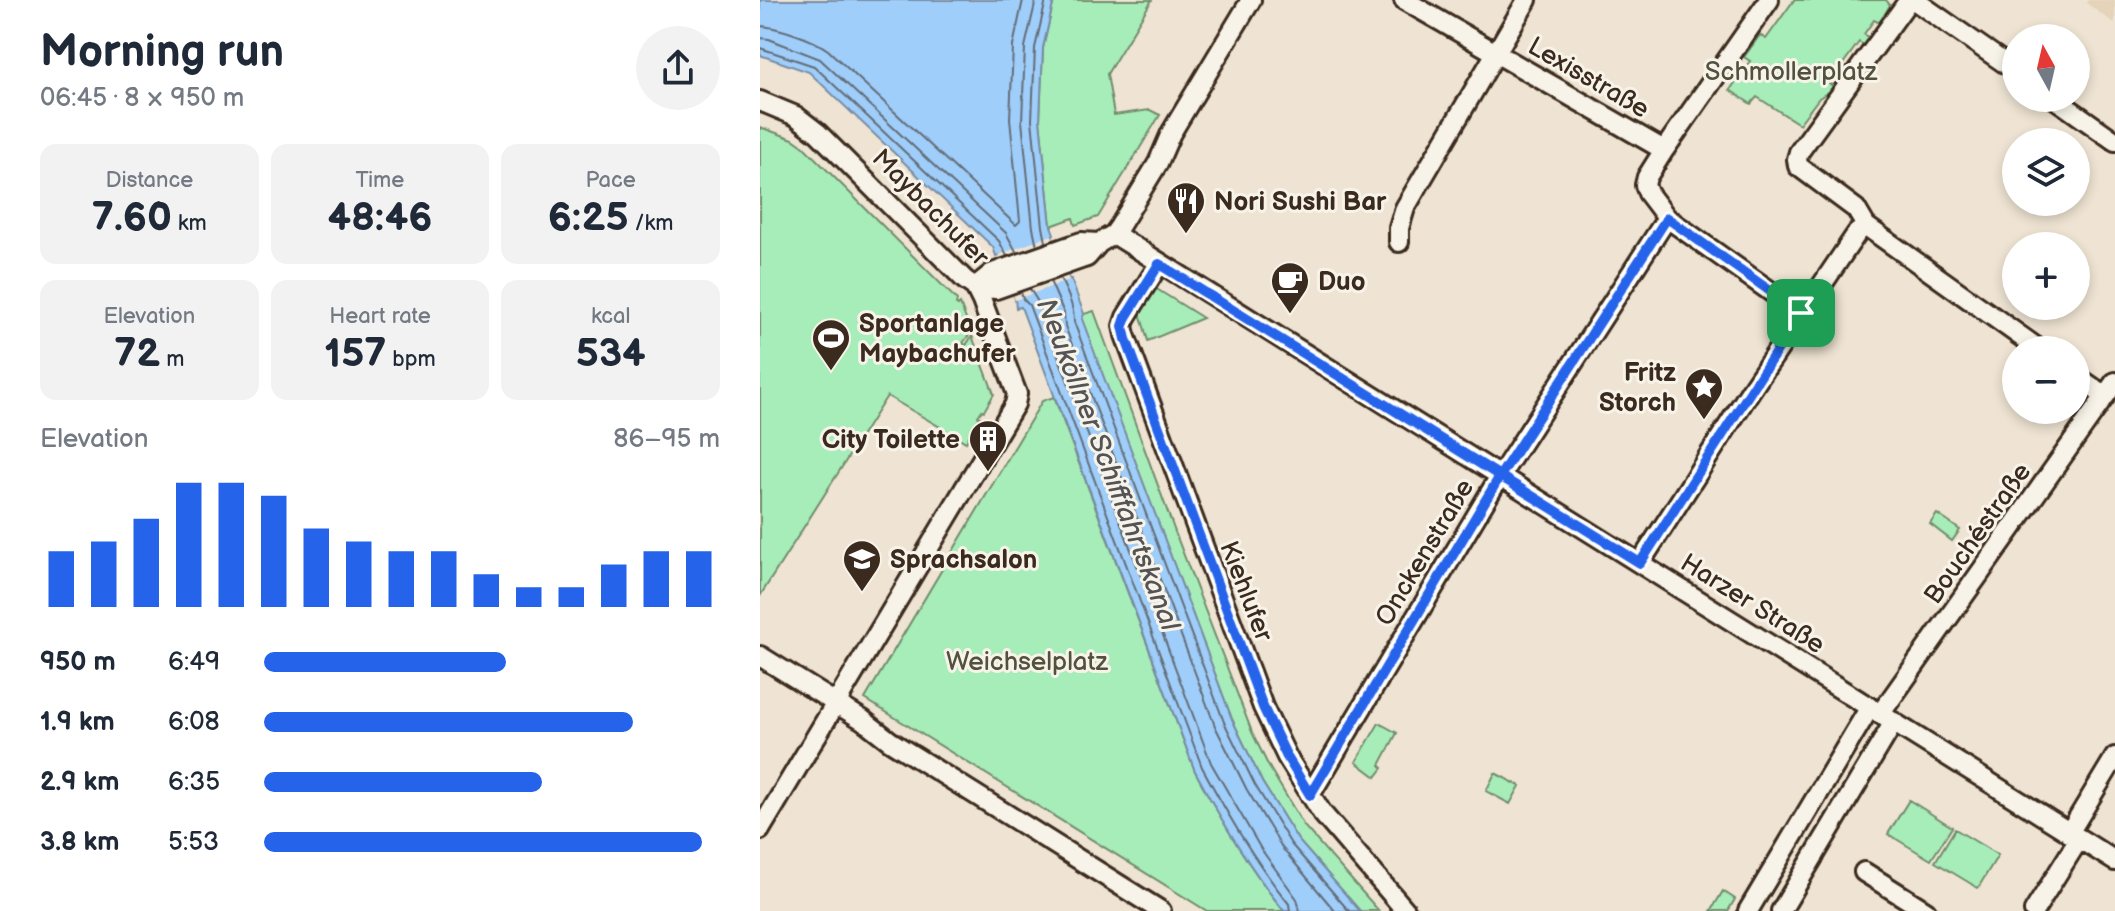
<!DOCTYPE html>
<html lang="en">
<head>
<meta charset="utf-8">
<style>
	body { margin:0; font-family:"Balsamiq Sans",sans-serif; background:#f2f2f3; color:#1f2937; height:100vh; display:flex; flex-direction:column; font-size:30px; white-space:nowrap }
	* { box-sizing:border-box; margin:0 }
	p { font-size:26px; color:#747a83 }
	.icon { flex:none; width:44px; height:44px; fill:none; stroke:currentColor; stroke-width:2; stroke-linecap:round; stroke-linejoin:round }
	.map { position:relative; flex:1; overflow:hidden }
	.details { display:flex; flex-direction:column; background:#fff; width:760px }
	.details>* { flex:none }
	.needle { width:52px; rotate:352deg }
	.tools { position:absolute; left:1242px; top:24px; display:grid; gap:16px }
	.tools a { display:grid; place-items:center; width:88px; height:88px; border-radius:50%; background:#fff; box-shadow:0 4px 12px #0003; font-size:40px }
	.pin { position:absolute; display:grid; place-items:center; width:68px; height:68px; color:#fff; margin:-34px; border-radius:16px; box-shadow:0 4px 12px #0006 }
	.round { display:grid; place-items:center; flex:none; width:84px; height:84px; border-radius:42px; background:#f2f2f3 }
	.head { display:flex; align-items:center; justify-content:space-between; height:136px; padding:0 40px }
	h1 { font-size:44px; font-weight:600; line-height:60px }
	.stats { display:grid; grid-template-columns:repeat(3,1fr); gap:12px; height:136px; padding:8px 40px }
	.stats div { display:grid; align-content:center; border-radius:16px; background:#f2f2f3; text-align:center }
	.stats b { font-size:40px; font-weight:600 }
	.stats small { font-size:22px; font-weight:400 }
	.stats p { font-size:22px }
	.chart { height:224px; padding:16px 40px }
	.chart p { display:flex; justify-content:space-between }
	.chart svg { width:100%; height:144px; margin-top:8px; stroke:#2563eb; stroke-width:6 }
	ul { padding:0 40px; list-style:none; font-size:26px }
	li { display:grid; grid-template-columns:128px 96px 1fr; align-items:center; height:60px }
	li i { height:20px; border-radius:10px; background:#2563eb }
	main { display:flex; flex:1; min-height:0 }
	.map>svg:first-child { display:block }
</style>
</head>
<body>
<main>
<section class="details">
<div class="head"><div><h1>Morning run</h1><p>06:45 · 8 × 950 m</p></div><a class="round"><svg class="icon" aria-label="share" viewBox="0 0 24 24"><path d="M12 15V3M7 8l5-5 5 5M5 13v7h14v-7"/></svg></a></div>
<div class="stats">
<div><p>Distance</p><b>7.60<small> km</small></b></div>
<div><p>Time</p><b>48:46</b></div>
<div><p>Pace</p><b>6:25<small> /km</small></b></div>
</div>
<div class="stats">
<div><p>Elevation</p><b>72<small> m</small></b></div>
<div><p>Heart rate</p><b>157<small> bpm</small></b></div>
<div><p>kcal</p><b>534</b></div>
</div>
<div class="chart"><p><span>Elevation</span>86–95 m</p>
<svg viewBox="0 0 160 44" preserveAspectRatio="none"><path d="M5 44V27M15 44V24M25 44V17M35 44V6M45 44V6M55 44V10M65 44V20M75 44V24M85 44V27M95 44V27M105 44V34M115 44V38M125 44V38M135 44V31M145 44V27M155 44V27"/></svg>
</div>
<ul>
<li><b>950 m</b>6:49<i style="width:53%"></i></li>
<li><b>1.9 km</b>6:08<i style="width:81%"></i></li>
<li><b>2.9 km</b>6:35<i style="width:61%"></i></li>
<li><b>3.8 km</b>5:53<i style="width:96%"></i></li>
</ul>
</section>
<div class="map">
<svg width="1355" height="911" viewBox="0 0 1355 911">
	<rect width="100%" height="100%" fill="#efe4d3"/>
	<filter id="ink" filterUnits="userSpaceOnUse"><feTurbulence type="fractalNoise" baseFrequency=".0125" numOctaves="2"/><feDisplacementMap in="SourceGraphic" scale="16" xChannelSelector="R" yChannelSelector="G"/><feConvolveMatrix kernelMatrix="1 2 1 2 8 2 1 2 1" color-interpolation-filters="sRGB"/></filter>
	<g filter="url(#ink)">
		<path fill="#e5d3ba" d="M 1328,0 L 1355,0 L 1355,24 L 1326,3 Z"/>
		<path fill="#a7edb9" stroke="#718c6c" stroke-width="2" d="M 294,0 L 392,0 L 347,74 L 354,115 L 390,110 L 400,115 L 338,217 L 315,225 L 313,218 L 291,226 L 280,120 L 283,48 Z
			M 1034,0 L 1126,0 L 1130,5 L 1120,23 L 1114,20 L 1104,34 L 1113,41 L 1108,48 L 1099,42 L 1069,83 L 1075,88 L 1059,98 L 1039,124 L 997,97 L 991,104 L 970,90 L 990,61 L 984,57 L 1000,35 L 1006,39 Z
			M 0,127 L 33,139 L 43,146 L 197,300 L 196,304 L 198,306 L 200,304 L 211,332 L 203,343 L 206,345 L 212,336 L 234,394 L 224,411 L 222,410 L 218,416 L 220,417 L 206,442 L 127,396 L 0,596 Z
			M 395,288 L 443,318 L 388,341 L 380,313 Z
			M 334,311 L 415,532 L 492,732 L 508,765 L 544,826 L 619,911 L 600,911 L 538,840 L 502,782 L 472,719 L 321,318 L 324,314 Z
			M 294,397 L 435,771 C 461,819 489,868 524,911 L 447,911 L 105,699 L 282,401 Z
			M 1177,514 L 1200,530 L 1192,541 L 1170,524 Z
			M 619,723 L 637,733 L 620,765 L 623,768 L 616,777 L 596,762 Z
			M 735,773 L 760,786 L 750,804 L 726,791 Z
			M 1149,800 L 1192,827 L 1171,860 L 1128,834 Z
			M 1195,829 L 1238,855 L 1218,888 L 1175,862 Z
			M 963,891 L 975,899 L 968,911 L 951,911 Z"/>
		<path fill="#9fcefb" stroke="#778ca3" stroke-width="2" d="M 0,0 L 294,0 L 283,48 L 280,120 L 291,226 L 294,234 L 292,236 L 309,279 L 311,279 L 324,314 L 322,319 L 472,719 L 502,782 L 538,840 L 600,911 L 524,911 C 489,868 461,820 435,771 L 261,307 L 256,308 L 255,299 L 239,255 L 236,256 L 233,247 L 49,72 L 0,55 Z"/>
		<path fill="#efe4d3" d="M 292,235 L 309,280 L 255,300 L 238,255 Z"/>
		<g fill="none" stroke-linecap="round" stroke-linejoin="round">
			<path stroke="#636c76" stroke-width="2" d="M 276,0 L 265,47 L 262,121 L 273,228 L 277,246
				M 286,0 L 275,48 L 272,120 L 283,227 L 286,242
				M 0,26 C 18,27 53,39 68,50 L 256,225 L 260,221 L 250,119 L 253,46 L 263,0
				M 0,38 L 9,39 L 60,59 L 246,233 L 257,253
				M 0,48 L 54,66 L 239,241 L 247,256
				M 300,278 C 307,292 314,306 314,322 L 464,722 L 495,785 L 531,844 L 589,911
				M 290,281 L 304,313 L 305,326 L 455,726 L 487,790 L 523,849 L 575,911
				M 270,289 L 278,302 L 451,763 L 501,849 L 537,899 L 540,911
				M 261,292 L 263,299 L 269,305 L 442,767 C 468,815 495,862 529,904 L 530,911"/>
			<defs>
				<path id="street" d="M 644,0 L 904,150
					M 1009,0 L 904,150 L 887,177 L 885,185 L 888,193 L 907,218 L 1041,313
					M 1149,0 L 1039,152 L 1037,159 L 1038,166 L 1096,209 L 1106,226 L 1280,350
					M 1154,0 L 1256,71
					M 1294,98 L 1355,141
					M 0,101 L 36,116 L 58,133 L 205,280 L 215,287 L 222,301 L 257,394 L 255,404 L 0,830
					M 354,234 L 1355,861
					M 639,242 L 639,228 L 645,208 L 767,0
					M 399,264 L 366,317 L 363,326 L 365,335 L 503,707 L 527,757 L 562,813 L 646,911
					M 215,287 L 236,289 L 321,259 L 327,257 L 339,243 L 354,234 L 359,227 L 398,163 L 411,133 L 491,0
					M 215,287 L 231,274 L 244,269 L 321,242 L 339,243
					M 1316,376 L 1345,396
					M 880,563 L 991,390 L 1097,233 L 1106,226
					M 0,656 L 103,720 L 130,741 L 401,911
					M 1121,713 L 1355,382
					M 550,795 L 740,476 L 907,218
					M 1309,833 L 1355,757
					M 1104,872 L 1166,911
					M 988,911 L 1110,707
					M 1021,911 L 1134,722
					M 1274,911 L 1319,839"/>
			</defs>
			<use href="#street" stroke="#3b2a1e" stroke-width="24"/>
			<use href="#street" stroke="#f7f3e8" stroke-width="18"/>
		</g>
	</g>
	<g fill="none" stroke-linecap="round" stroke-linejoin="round" filter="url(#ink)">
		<defs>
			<path id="route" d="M 1041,313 L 880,563 L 740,476 L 719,463 L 399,264 L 366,317 L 363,326 L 366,339 L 503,707 L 527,757 L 550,795 L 740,476 L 907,218 L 1041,313"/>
		</defs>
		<use href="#route" stroke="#fff" stroke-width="16"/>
		<use href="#route" stroke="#2563eb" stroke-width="10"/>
	</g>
	<defs>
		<symbol id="restaurant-pin" viewBox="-11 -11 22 30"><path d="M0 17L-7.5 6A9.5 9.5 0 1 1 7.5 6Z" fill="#3b2a1e" stroke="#f7f3e8"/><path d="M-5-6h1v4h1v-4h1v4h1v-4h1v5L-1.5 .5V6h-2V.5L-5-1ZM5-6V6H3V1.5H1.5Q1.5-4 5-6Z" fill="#fff"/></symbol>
		<symbol id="cafe-pin" viewBox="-11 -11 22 30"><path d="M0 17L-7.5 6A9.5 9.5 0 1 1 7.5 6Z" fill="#3b2a1e" stroke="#f7f3e8"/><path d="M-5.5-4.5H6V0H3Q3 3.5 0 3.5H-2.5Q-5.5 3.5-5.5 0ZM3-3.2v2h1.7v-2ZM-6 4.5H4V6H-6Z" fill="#fff"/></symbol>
		<symbol id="stadium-pin" viewBox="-11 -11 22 30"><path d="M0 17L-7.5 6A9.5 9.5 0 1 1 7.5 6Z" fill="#3b2a1e" stroke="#f7f3e8"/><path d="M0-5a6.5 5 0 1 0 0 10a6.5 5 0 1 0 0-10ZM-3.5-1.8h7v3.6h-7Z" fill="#fff"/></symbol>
		<symbol id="sight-pin" viewBox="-11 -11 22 30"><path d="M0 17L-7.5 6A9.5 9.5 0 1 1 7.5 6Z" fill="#3b2a1e" stroke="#f7f3e8"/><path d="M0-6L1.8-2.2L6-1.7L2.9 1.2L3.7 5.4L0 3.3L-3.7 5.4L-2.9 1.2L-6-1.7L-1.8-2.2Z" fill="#fff"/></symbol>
		<symbol id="building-pin" viewBox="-11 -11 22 30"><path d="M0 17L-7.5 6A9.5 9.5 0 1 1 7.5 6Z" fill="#3b2a1e" stroke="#f7f3e8"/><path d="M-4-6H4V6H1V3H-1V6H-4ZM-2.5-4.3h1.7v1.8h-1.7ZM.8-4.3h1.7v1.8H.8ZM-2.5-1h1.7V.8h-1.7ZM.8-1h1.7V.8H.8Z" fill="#fff"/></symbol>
		<symbol id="university-pin" viewBox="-11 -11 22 30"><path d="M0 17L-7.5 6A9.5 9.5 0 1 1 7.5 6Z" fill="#3b2a1e" stroke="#f7f3e8"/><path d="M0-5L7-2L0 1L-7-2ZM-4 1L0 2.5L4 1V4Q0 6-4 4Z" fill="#fff"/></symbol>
	</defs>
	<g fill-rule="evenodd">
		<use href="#restaurant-pin" x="404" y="179" width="44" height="60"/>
		<use href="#cafe-pin" x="508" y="259" width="44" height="60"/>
		<use href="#stadium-pin" x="49" y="316" width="44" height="60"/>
		<use href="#sight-pin" x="922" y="365" width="44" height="60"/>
		<use href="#building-pin" x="206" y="417" width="44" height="60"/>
		<use href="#university-pin" x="80" y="537" width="44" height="60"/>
	</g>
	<g text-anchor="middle" stroke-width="6" stroke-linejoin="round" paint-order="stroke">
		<g font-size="26" fill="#51513d" stroke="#f7f3e8">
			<text x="1031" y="80">Schmollerplatz</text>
			<text x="267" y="670">Weichselplatz</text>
		</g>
		<g font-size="26" fill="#3b2a1e" stroke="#f7f3e8">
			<text transform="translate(829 77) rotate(30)" y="9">Lexisstraße</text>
			<text transform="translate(171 207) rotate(45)" y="9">Maybachufer</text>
			<text transform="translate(1217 533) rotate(-55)" y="9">Bouchéstraße</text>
			<text transform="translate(664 552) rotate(-59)" y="9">Onckenstraße</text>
			<text transform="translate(487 591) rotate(69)" y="9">Kiehlufer</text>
			<text transform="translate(993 603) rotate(32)" y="9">Harzer Straße</text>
		</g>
		<g font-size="26" font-weight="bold" fill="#3b2a1e" stroke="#f7f3e8" text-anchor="start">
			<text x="454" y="210">Nori Sushi Bar</text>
			<text x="558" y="290">Duo</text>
			<text x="99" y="332">Sportanlage<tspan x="99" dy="30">Maybachufer</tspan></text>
			<text x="916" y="381" text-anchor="end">Fritz<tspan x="916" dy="30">Storch</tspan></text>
			<text x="200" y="448" text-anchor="end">City Toilette</text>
			<text x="130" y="568">Sprachsalon</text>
		</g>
		<g font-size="28" font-style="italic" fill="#545355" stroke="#f7f3e8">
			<text transform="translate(349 464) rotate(69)" y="10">Neuköllner Schifffahrtskanal</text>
		</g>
	</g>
</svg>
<div class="tools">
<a><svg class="needle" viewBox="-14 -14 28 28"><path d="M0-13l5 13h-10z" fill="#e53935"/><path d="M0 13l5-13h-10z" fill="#747a83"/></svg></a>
<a><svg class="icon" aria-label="layers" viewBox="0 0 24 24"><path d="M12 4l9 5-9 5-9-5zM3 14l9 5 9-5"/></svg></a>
<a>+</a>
<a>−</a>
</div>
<div class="pin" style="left:1041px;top:313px;background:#1e9e55"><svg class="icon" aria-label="arrive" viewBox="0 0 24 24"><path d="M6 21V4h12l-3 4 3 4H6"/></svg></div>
</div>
</main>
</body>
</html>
